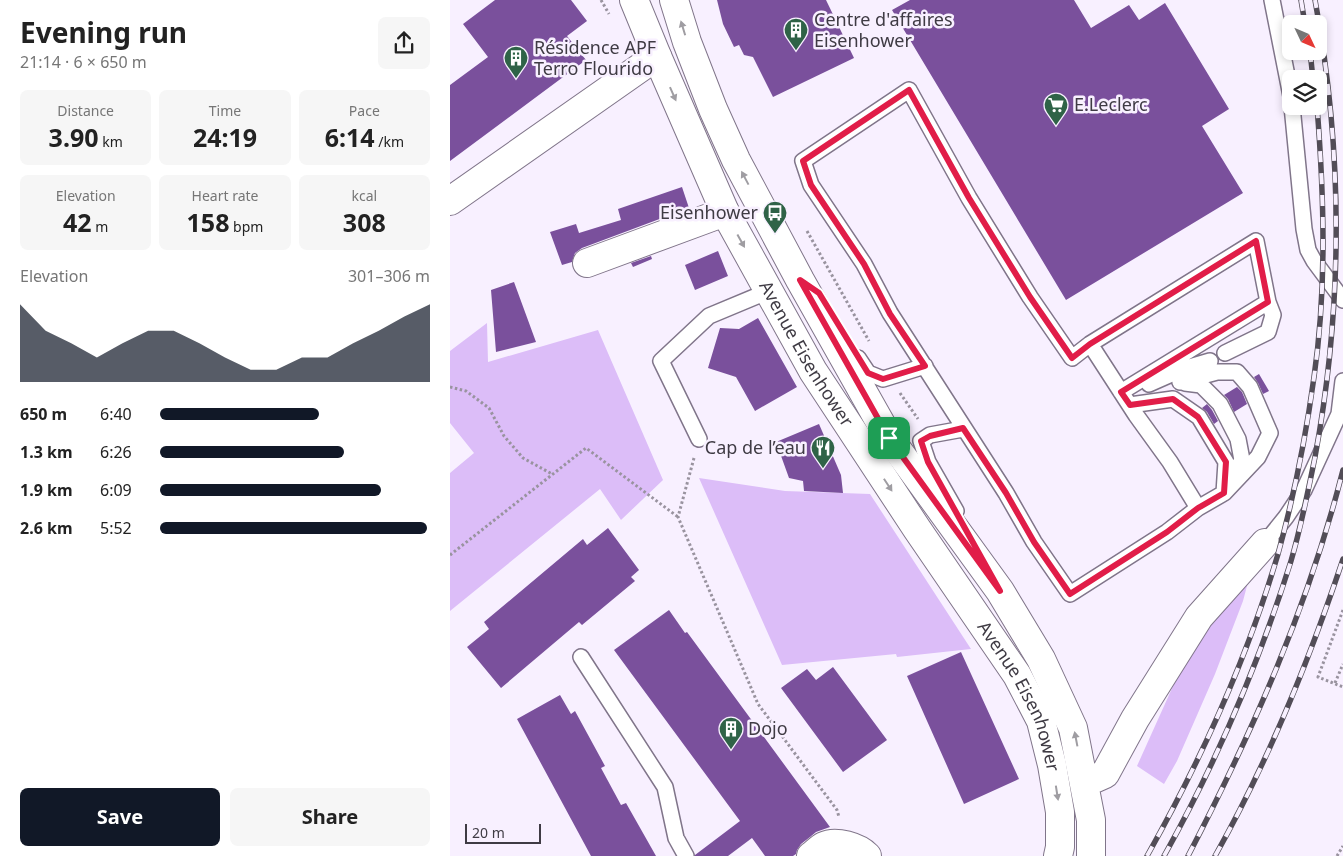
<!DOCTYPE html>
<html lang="en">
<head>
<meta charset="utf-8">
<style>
	body { margin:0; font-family:"Noto Sans",sans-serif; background:#f6f6f6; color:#222; height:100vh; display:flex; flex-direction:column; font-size:19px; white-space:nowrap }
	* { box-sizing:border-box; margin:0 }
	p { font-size:16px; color:#767676 }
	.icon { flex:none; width:28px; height:28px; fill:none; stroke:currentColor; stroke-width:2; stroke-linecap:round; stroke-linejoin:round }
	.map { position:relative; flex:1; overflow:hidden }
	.side { display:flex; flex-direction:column; background:#fff; width:450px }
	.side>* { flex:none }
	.needle { width:32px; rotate:134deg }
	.tools { position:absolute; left:832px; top:15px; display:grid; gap:10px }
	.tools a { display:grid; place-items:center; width:45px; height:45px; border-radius:8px; background:#fff; box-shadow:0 2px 8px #0003; font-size:25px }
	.scale { position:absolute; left:15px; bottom:12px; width:76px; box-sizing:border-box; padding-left:5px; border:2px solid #3f3b44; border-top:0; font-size:14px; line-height:18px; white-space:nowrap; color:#3f3b44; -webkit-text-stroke:4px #f8f0ff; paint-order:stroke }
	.pin { position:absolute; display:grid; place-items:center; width:42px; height:42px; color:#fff; margin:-21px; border-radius:10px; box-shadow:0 2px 8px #0006 }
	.round { display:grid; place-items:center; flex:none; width:52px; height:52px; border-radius:8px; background:#f6f6f6 }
	.headline { display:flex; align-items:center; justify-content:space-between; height:85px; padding:0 20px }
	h1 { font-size:28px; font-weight:700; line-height:38px }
	.stats { display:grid; grid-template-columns:repeat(3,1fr); gap:8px; height:85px; padding:5px 20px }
	.stats div { display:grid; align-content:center; border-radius:8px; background:#f6f6f6; text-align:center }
	.stats b { font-size:25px; font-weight:700 }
	.stats small { font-size:14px; font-weight:400 }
	.stats p { font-size:14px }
	.chart { height:140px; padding:10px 20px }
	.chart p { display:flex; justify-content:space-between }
	.chart svg { width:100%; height:90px; margin-top:5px; fill:#111827; opacity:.7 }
	.button { display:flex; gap:10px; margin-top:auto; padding:10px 20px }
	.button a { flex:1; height:58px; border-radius:8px; background:#111827; color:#fff; font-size:20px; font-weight:700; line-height:58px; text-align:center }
	.button a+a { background:#f6f6f6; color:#222 }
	ul { padding:0 20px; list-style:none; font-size:16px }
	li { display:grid; grid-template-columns:80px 60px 1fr; align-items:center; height:38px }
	li i { height:12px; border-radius:6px; background:#111827 }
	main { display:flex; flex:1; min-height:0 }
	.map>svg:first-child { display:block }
</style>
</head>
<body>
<main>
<section class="side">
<div class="headline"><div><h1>Evening run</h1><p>21:14 · 6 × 650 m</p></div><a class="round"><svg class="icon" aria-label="share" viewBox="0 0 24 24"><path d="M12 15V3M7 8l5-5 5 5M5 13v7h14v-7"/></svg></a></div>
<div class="stats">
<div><p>Distance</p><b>3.90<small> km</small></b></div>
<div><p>Time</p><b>24:19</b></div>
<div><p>Pace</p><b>6:14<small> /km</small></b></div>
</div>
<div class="stats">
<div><p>Elevation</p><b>42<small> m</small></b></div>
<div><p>Heart rate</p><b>158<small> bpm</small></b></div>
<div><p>kcal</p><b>308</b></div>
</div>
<div class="chart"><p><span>Elevation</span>301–306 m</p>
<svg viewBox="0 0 160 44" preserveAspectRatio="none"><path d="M0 44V6L10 19L20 25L30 32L40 25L50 19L60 19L70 25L80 32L90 38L100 38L110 32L120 32L130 25L140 19L150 12L160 6V44z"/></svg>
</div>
<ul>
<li><b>650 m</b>6:40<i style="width:59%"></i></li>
<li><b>1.3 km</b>6:26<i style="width:68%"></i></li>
<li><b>1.9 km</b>6:09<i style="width:82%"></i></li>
<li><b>2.6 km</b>5:52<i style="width:99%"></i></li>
</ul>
<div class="button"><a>Save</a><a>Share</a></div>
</section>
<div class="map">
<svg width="893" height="856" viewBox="0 0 893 856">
	<rect width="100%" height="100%" fill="#f8f0ff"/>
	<path fill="#dcbdf8" d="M 37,323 L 38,362 L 148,330 L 213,480 L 171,520 L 150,489 L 0,611 L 0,473 L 24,453 L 0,423 L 0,351 Z
		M 249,478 L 335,491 L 420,494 L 521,649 L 447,657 L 446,654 L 332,665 Z
		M 802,567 L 793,601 L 765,674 L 727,761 L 714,784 L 687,766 L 737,655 Z"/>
	<path fill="#7a509c" d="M 45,0 L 121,0 L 137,21 L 117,36 L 136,60 L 0,161 L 0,85 L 38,57 L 13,24 Z
		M 267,0 L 376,0 L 404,58 L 323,97 L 303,57 L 294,55 L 289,45 L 284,47 L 273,24 Z
		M 460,0 L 624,0 L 641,28 L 679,5 L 689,20 L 715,3 L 779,109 L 752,126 L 793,193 L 616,300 L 442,10 Z
		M 232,187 L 239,208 L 132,248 L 125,253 L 122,262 L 112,265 L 100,232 L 126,224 L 129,233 L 171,220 L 168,209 Z
		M 268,251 L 278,276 L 245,290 L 235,265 Z
		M 201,256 L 202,259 L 183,267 L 181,263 Z
		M 64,282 L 86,342 L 46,352 L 41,290 Z
		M 308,318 L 347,387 L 305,411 L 286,377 L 258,368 L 270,328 L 289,329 Z
		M 809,374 L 819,391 L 813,394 L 808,383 L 804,377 Z
		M 787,387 L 792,392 L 797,404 L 784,412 L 778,399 L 774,395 Z
		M 757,404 L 762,410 L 768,421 L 764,424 L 757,412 L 752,408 Z
		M 369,424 L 391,475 L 393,493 L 354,491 L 353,481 L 339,478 L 326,442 Z
		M 158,528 L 189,570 L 181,577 L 185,581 L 132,625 L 129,622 L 51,688 L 17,647 L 39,629 L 34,622 L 133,539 L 137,545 Z
		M 219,610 L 235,633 L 237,632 L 380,827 L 366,832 L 360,837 L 351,844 L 347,850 L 346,854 L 343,856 L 315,856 L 302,838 L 278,856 L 245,856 L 245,855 L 290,821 L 164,650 Z
		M 511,652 L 569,779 L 514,804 L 457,676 Z
		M 383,667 L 437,740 L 393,772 L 331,688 L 357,669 L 366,680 Z
		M 110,695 L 121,714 L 125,711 L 155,766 L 151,768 L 171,805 L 176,803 L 206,856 L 141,856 L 67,719 Z"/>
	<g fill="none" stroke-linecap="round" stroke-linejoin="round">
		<defs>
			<path id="lane" d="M 822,0 L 841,96
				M 842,106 L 854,229 L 858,250 L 864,261 L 893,300
				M 640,344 L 686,415 L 720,462 L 748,508 L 717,532 L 620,594 L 584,542 L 556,493 L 440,313 L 414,264 L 361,185 L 353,161 L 459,90 L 519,198 L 580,297 L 622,358 L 640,344 L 806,241 L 818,302 L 671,392
				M 775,353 L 818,332 L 823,315 L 818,302
				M 408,358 L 418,373 L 433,379 L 475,366
				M 730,382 L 767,372 L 787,372 L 800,387 L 820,433 L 808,457 L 774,493
				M 735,383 L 751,385 L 770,404 L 788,439 L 792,460 L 783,476
				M 699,384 L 733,369 L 760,361
				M 680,405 L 723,399 L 749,417 L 776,462 L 774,493 L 748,508
				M 249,439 L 211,361 L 259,316 L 319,291
				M 506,511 L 478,462 L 471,441 L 480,435 L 513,429
				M 815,543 L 836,517 L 854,490 L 889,414 L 893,381
				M 131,657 L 215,787 L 226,838 L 236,856"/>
			<path id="street" d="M 0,201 L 207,56
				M 137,263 L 275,212
				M 634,781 L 646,778 L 655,774 L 685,719 L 749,617 L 815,543
				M 361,856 C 365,853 370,848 374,846 C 386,840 408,847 417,856"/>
			<g id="secondary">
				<path id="s1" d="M 184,0 L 207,56 L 275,212 L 363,371 L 467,529 L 567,675 L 591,721 L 602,765 L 610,812 L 610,847 L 608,856"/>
				<path d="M 224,0 L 237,42 L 263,109 L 286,160 L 350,280 L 439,438 L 550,591 L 591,659 L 623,728 L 641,820 L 641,856"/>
			</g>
		</defs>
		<use href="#lane" stroke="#80758a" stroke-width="18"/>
		<use href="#street" stroke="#80758a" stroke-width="30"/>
		<use href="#secondary" stroke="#80758a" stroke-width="30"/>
		<path stroke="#99939f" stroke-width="3" stroke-dasharray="2.5 2.5" stroke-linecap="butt" d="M 151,0 L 159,14
			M 357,231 L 419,341
			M 0,387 L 16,391 L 39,408 L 54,436 L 73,458 L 102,474
			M 450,393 L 468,419
			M 244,458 L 228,517 L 308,704 L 387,810 L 389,817
			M 0,555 L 136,448 L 228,517
			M 893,610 L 868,677 L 893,687
			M 885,683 L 893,664
			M 887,856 L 893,846"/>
		<use href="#lane" stroke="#fff" stroke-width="15"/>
		<use href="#street" stroke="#fff" stroke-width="28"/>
		<use href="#secondary" stroke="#fff" stroke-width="28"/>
		<defs>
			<path id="rail" d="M 851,0 L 855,24
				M 860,51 L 863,79
				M 697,856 C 751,760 797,659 828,554 C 844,496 856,436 864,377 C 877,287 874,196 867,106
				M 714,856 C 766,763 809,663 841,561 C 851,527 858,492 865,457 C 893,306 893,151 865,0
				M 738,856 C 802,733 859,605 893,470
				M 765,856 C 818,762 859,661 893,559"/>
		</defs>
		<use href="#rail" stroke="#524d57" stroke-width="5.5"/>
		<use href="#rail" stroke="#f8f0ff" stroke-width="4" stroke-dasharray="11" stroke-linecap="butt"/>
	</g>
	<defs><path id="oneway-solid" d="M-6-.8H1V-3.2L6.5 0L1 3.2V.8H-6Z" transform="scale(1.25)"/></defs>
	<g fill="#9f9da2">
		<use href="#oneway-solid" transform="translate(233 28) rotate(-107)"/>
		<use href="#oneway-solid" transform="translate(223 94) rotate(66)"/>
		<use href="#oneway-solid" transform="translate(295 178) rotate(-118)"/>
		<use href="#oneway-solid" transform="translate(291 241) rotate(61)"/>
		<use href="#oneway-solid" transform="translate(438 485) rotate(57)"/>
		<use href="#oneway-solid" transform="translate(626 739) rotate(-101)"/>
		<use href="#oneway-solid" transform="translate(607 793) rotate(81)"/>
	</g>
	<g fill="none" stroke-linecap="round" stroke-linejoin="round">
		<defs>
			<path id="route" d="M 459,90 L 519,198 L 580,297 L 622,358 L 640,344 L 806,241 L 818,302 L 671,392 L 680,405 L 723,399 L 748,417 L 776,462 L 774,493 L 748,508 L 717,532 L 620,594 L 584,542 L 556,493 L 513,428 L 480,436 L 471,441 L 478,462 L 550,591 L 439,438 L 350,280 L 369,293 L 418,373 L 433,379 L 475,366 L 440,314 L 414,264 L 361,185 L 353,161 Z"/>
		</defs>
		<use href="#route" stroke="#fff" stroke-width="10"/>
		<use href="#route" stroke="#e11d48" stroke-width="6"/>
	</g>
	<defs>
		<symbol id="building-pin" viewBox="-11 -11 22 30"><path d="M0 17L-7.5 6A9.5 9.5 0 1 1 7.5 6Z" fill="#2f6347" stroke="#f8f0ff"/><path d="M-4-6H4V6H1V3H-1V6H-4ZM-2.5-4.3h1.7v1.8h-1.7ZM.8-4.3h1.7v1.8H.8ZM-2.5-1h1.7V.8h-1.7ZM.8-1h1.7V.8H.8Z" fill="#fff"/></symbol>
		<symbol id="supermarket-pin" viewBox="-11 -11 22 30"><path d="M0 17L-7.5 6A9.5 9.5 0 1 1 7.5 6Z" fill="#2f6347" stroke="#f8f0ff"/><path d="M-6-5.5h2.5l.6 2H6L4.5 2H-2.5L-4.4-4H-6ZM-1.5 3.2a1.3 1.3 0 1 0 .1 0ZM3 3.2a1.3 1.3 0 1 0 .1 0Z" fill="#fff"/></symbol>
		<symbol id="bus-pin" viewBox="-11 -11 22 30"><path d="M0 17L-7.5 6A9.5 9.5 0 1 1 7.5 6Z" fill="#2f6347" stroke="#f8f0ff"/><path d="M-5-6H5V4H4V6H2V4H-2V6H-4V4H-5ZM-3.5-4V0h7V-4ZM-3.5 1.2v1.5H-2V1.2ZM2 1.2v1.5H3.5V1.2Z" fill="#fff"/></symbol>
		<symbol id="restaurant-pin" viewBox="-11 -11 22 30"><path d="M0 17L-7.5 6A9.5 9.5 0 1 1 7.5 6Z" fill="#2f6347" stroke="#f8f0ff"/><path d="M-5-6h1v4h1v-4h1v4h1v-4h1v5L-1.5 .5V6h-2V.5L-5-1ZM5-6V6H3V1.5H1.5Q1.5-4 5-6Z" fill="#fff"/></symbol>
	</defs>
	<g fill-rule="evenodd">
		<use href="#building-pin" x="332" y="16" width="28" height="38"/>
		<use href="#building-pin" x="52" y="44" width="28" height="38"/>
		<use href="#supermarket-pin" x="592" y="91" width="28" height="38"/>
		<use href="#bus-pin" x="311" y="199" width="28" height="38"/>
		<use href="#restaurant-pin" x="359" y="434" width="28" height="38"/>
		<use href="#building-pin" x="267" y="715" width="28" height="38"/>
	</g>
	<g text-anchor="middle" stroke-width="5" stroke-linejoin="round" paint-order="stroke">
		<g font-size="18" fill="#3f3b44" stroke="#f8f0ff" text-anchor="start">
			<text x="364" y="26">Centre d'affaires<tspan x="364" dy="21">Eisenhower</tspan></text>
			<text x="84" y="54">Résidence APF<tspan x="84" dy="21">Terro Flourido</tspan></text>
			<text x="624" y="111">E.Leclerc</text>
			<text x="308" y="219" text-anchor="end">Eisenhower</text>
			<text x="356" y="454" text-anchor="end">Cap de l’eau</text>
			<text x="298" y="735">Dojo</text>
		</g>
		<g font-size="18" fill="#3f3b44" stroke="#f8f0ff">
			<text dy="6" stroke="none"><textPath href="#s1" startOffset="394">Avenue Eisenhower</textPath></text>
			<text dy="6" stroke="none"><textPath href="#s1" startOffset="799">Avenue Eisenhower</textPath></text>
		</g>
	</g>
</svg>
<div class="tools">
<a><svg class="needle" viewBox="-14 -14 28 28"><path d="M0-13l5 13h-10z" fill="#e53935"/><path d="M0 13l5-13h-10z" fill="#767676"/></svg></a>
<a><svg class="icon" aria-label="layers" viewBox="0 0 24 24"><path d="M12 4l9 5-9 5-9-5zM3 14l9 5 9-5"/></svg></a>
</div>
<div class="scale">20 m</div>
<div class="pin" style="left:439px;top:438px;background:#1e9e55"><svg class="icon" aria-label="arrive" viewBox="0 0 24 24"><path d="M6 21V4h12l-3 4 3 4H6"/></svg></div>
</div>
</main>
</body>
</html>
